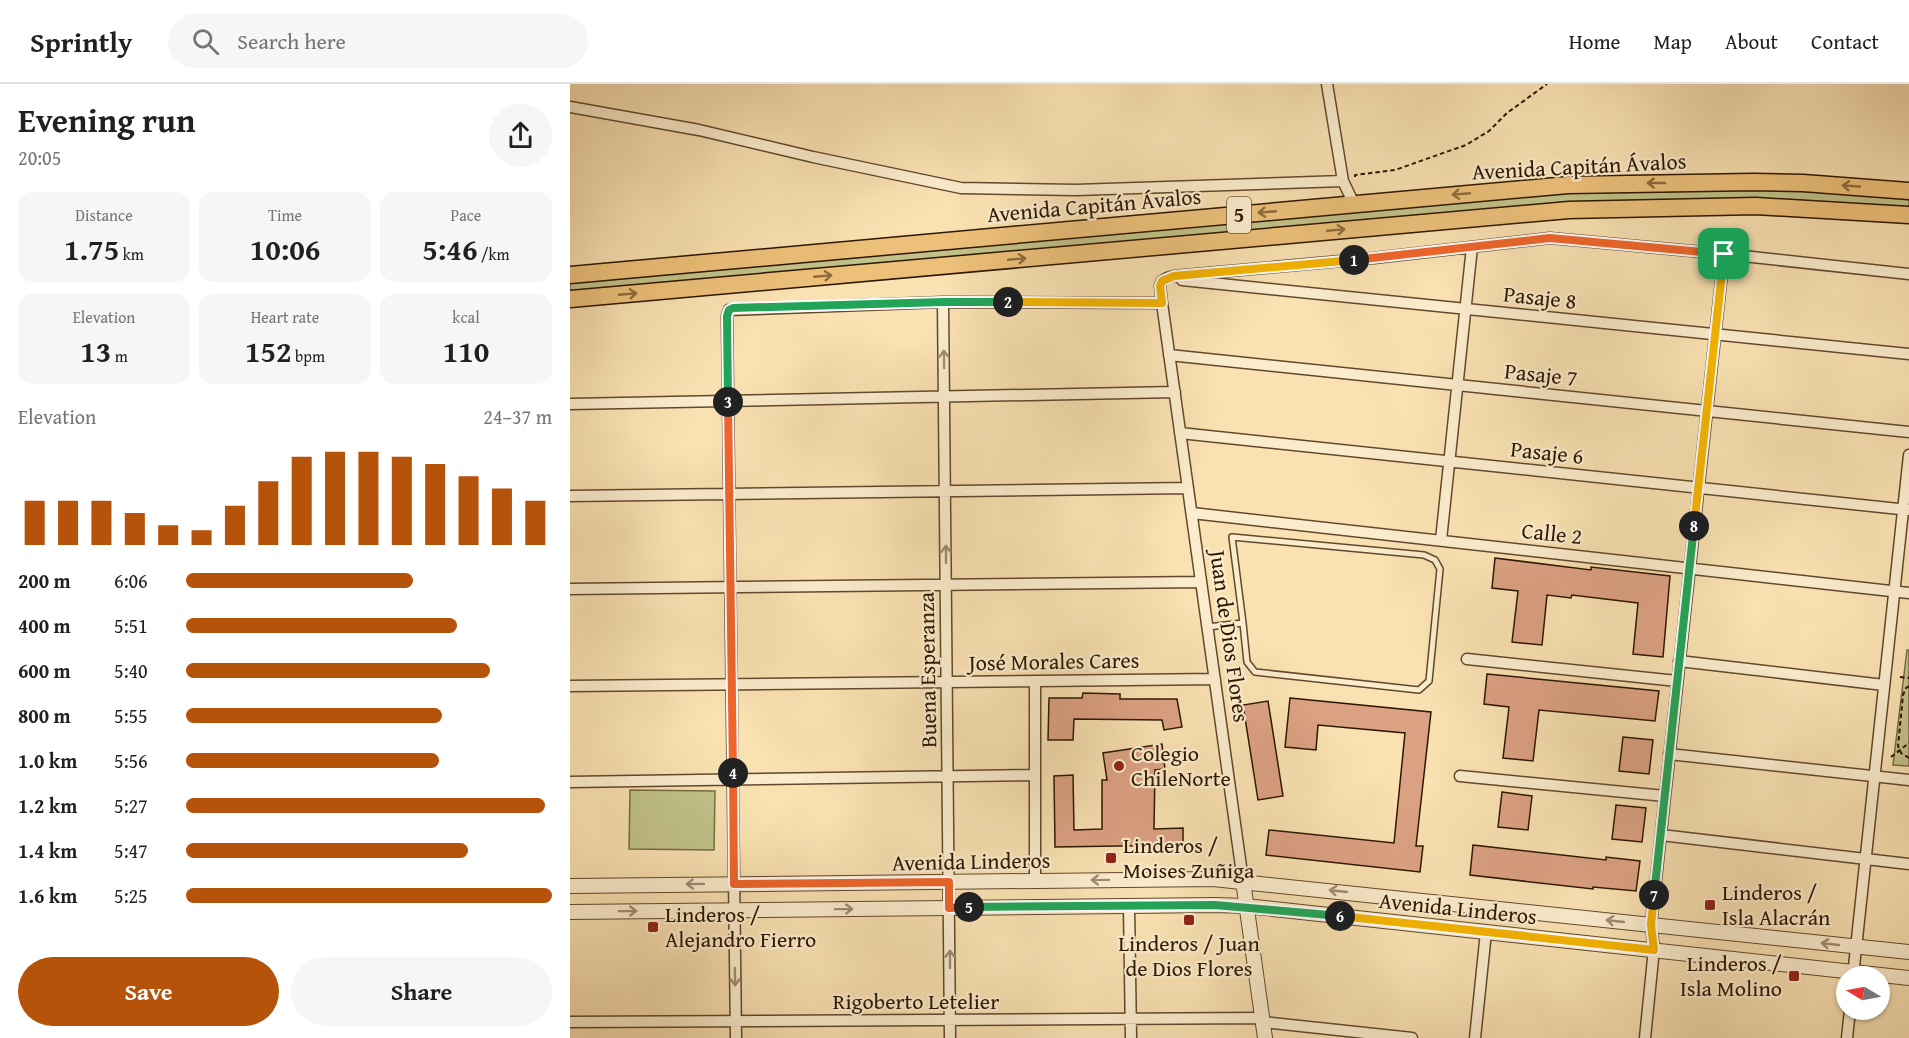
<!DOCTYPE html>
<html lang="en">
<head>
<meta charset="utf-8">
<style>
	body { margin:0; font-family:"Gentium Book Plus",serif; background:#f6f6f6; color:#202124; height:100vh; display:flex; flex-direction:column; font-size:22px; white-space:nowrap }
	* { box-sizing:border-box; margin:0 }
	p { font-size:20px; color:#757577 }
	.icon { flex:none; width:33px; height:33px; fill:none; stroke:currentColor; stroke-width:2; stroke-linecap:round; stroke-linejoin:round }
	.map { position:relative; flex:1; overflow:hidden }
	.panel { display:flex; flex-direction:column; background:#fff; width:570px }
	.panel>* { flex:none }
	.needle { width:39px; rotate:280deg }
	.buttons { position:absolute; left:1266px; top:882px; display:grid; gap:12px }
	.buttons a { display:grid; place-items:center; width:54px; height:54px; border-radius:50%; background:#fff; box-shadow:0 2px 4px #0004; font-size:30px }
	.pin { position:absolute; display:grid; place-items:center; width:51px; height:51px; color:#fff; margin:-26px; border-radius:12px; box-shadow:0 3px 9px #0006 }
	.km { position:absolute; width:30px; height:30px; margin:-15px; border-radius:50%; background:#222; color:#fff; font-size:16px; line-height:30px; text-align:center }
	.round { display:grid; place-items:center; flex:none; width:63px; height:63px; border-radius:32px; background:#f6f6f6 }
	.overview { display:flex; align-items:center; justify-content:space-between; height:102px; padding:0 18px }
	h1 { font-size:33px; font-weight:700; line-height:45px }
	.stats { display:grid; grid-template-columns:repeat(3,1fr); gap:9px; height:102px; padding:6px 18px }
	.stats div { display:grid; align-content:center; border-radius:15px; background:#f6f6f6; text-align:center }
	.stats b { font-size:30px; font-weight:700 }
	.stats small { font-size:16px; font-weight:400 }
	.stats p { font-size:16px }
	.chart { height:168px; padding:12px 18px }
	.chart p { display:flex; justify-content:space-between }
	.chart svg { width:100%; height:108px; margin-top:6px; stroke:#b45309; stroke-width:6 }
	.cta { display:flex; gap:12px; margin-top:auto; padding:12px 18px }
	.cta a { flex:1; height:69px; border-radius:36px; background:#b45309; color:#fff; font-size:24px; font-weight:700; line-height:69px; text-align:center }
	.cta a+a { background:#f6f6f6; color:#202124 }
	ul { padding:0 18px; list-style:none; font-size:20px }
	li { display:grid; grid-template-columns:96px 72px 1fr; align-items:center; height:45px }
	li i { height:15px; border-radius:8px; background:#b45309 }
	header { display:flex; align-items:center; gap:36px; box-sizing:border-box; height:84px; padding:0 30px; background:#fff; border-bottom:2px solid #e0e0e0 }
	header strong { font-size:28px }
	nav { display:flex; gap:33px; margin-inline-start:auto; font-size:21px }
	.search { width:420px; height:54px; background:#f6f6f6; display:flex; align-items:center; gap:15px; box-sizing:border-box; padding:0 21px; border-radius:33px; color:#757577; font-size:22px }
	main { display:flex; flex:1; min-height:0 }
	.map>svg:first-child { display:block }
</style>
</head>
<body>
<header>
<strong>Sprintly</strong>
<div class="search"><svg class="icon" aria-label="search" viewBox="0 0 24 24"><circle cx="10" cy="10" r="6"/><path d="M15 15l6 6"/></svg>Search here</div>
<nav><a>Home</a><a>Map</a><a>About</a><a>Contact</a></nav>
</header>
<main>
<section class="panel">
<div class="overview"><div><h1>Evening run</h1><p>20:05</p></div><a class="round"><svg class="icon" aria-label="share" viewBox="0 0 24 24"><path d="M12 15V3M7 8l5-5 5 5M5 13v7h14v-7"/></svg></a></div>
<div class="stats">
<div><p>Distance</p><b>1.75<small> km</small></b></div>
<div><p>Time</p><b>10:06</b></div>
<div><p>Pace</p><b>5:46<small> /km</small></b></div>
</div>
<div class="stats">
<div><p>Elevation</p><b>13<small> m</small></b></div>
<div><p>Heart rate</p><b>152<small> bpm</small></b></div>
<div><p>kcal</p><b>110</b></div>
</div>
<div class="chart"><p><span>Elevation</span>24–37 m</p>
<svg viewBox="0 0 160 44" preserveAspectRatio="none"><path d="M5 44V26M15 44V26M25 44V26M35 44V31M45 44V36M55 44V38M65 44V28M75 44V18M85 44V8M95 44V6M105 44V6M115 44V8M125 44V11M135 44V16M145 44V21M155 44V26"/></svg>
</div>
<ul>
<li><b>200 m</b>6:06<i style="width:62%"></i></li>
<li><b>400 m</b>5:51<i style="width:74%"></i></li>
<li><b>600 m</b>5:40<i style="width:83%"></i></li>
<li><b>800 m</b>5:55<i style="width:70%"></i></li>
<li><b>1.0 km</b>5:56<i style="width:69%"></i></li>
<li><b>1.2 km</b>5:27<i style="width:98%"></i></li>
<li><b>1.4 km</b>5:47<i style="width:77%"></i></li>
<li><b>1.6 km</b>5:25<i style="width:100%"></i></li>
</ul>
<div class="cta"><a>Save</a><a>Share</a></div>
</section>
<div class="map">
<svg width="1339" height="954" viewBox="0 0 1339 954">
	<rect width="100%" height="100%" fill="#f9e1b2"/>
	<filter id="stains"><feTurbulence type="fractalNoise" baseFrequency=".00333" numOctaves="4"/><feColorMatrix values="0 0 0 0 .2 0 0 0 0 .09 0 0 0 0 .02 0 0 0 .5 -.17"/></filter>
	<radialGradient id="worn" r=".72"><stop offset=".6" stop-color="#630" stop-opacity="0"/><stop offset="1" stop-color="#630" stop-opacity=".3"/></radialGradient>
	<path fill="#c1c289" stroke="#786c44" stroke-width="1.5" d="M 1179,104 L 1339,114 L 1339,126 L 1169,116 L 0,209 L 0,197 L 969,110 Z
		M 1337,566 L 1339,566 L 1339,682 L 1323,681 Z
		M 60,706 L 145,707 L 144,766 L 59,765 Z"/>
	<path fill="#dba183" stroke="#2e1600" stroke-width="1.5" d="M 925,474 L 1021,486 L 1021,483 L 1100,492 L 1093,573 L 1063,570 L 1068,519 L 1002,511 L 1001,514 L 977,511 L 972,561 L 942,558 L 948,507 L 922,504 Z
		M 917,590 L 1089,607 L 1085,637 L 969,626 L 963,677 L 933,674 L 939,623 L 914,620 Z
		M 513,609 L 550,610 L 550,615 L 607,615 L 612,643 L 594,646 L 592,636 L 504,635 L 503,656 L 478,656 L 479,614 L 512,614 Z
		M 720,614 L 861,628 L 846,762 L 853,762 L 850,788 L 696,771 L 699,746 L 824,759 L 835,649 L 748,641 L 746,666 L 715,663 Z
		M 698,617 L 713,712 L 688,716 L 673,621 Z
		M 1053,653 L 1083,656 L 1079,690 L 1049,687 Z
		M 592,660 L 595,685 L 585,686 L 584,745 L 613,744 L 613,761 L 485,763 L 484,692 L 503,691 L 504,746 L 532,745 L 532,696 L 537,696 L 533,669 Z
		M 932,708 L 962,712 L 958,746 L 928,743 Z
		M 1046,721 L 1076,724 L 1072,758 L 1042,755 Z
		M 903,761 L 1036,776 L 1036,773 L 1070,777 L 1066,807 L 1023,803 L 1023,805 L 900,791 Z"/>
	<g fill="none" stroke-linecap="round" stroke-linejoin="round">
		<defs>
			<path id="service" d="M 637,543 L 673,539 L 677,578 L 685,588 L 849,606 L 859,597 L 870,485 L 865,476 L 854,471 L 662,453 L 673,539"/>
			<path id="minor" d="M 757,0 L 773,97 L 784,120
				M 0,23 L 129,46 L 243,73 L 391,104 L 506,106 L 773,97
				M 597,194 L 604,192 L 804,174 L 980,154 L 1154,170 L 1339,190
				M 597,194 L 592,197 L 590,202 L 592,219 L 673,797
				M 612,196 L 1339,270
				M 373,218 L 380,954
				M 599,271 L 1339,348
				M 0,320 L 605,308
				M 610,349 L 1339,426
				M 0,412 L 618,404
				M 622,429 L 1339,509
				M 871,456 L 902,163
				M 0,505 L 631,498
				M 897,575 L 1107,597
				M 1109,577 L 1314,601
				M 465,597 L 465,797
				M 0,602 L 645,595
				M 1099,670 L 1339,696
				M 890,692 L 1095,712
				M 0,698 L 465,691
				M 1091,751 L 1339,780
				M 559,822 L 561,954
				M 1283,892 L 1339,371
				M 0,938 L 692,934
				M 693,938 L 842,954
				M 166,954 L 157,232 L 159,226 L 373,218 L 592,219
				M 905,954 L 916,848
				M 1075,954 L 1084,865 L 1081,841 L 1154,170
				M 1277,954 L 1280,926"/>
			<path id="tertiary" d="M 673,797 L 695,954
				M 0,802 L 643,795 L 1339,868
				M 0,828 L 645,821 L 676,822 L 1339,894"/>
			<path id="trunk" d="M 0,191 L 998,101 L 1183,98 L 1233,99 L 1339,107
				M 0,215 L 999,126 L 1186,122 L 1339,131"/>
		</defs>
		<use href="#service" stroke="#61492c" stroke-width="8"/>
		<use href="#minor" stroke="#61492c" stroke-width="13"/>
		<use href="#tertiary" stroke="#61492c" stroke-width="16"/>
		<use href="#trunk" stroke="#2e1600" stroke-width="19"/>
		<path stroke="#2e1600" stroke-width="2" stroke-dasharray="4.5 3" stroke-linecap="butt" d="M 785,93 L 785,91 L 825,86 L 896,61 L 919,47 L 937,29 L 977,0
			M 1330,593 L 1339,594
			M 1339,602 L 1336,604 L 1333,611 L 1328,662 L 1331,669 L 1339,674
			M 1321,673 L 1339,659"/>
		<use href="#service" stroke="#fbeccd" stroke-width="5"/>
		<use href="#minor" stroke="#fbeccd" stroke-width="10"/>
		<use href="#tertiary" stroke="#fbeccd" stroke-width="14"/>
		<use href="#trunk" stroke="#ecc079" stroke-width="16"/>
	</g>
	<defs><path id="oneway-shaft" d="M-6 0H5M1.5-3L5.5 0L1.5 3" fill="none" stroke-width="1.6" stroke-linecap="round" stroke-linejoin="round" transform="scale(1.5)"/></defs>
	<g stroke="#8d6b3c">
		<use href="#oneway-shaft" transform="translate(1086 99) rotate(180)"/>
		<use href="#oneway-shaft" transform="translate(1281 102) rotate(-176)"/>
		<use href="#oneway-shaft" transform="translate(891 110) rotate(175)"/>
		<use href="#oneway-shaft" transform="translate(697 128) rotate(175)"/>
		<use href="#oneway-shaft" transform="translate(766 146) rotate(-5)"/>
		<use href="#oneway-shaft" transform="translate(447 175) rotate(-5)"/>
		<use href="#oneway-shaft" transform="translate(253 192) rotate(-5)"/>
		<use href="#oneway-shaft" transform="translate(58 210) rotate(-5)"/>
	</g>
	<g stroke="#9f8c71">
		<use href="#oneway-shaft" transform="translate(374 275) rotate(-91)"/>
		<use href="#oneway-shaft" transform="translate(376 470) rotate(-90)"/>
		<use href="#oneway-shaft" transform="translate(530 796) rotate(179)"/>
		<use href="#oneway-shaft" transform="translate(125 800) rotate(179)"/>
		<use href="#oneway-shaft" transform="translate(768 807) rotate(-174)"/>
		<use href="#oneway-shaft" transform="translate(274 825) rotate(-1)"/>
		<use href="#oneway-shaft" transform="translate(58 827) rotate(-1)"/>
		<use href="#oneway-shaft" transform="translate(1045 837) rotate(-174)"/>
		<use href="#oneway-shaft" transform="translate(1260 860) rotate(-174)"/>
		<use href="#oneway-shaft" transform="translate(380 875) rotate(-90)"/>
		<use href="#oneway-shaft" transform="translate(165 893) rotate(89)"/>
	</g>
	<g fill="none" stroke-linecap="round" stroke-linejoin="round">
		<defs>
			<path id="split-1" d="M 784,176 L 980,154 L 1154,170"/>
			<path id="split-2" d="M 438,218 L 592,219 L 590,202 L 592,197 L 604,192 L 784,176"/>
			<path id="split-3" d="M 158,318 L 157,232 L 159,226 L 163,224 L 374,218 L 438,218"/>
			<path id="split-4" d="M 158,318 L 163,689"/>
			<path id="split-5" d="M 163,689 L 164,800 L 379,798 L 379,824 L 399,823"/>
			<path id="split-6" d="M 399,823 L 645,821 L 770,832"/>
			<path id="split-7" d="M 770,832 L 1084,866 L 1081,841 L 1084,811"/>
			<path id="split-8" d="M 1084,811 L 1124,442"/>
			<path id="split-9" d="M 1124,442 L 1154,170"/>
		</defs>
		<use href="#split-1" stroke="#fff" stroke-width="12"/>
		<use href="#split-2" stroke="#fff" stroke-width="12"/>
		<use href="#split-3" stroke="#fff" stroke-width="12"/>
		<use href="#split-4" stroke="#fff" stroke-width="12"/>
		<use href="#split-5" stroke="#fff" stroke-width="12"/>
		<use href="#split-6" stroke="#fff" stroke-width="12"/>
		<use href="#split-7" stroke="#fff" stroke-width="12"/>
		<use href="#split-8" stroke="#fff" stroke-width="12"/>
		<use href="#split-9" stroke="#fff" stroke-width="12"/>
		<use href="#split-1" stroke="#f0652b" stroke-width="8"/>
		<use href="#split-2" stroke="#f5b400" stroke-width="8"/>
		<use href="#split-3" stroke="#22a559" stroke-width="8"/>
		<use href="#split-4" stroke="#f0652b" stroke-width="8"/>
		<use href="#split-5" stroke="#f0652b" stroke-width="8"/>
		<use href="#split-6" stroke="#22a559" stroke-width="8"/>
		<use href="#split-7" stroke="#f5b400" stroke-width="8"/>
		<use href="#split-8" stroke="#22a559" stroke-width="8"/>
		<use href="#split-9" stroke="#f5b400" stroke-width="8"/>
	</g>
	<g fill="#8f2418" stroke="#fbeccd" stroke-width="2">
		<circle cx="549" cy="682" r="6"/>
		<rect x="535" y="768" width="12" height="12" rx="3"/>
		<rect x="1134" y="815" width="12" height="12" rx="3"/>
		<rect x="613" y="830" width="12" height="12" rx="3"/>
		<rect x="77" y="837" width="12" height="12" rx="3"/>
		<rect x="1218" y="886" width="12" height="12" rx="3"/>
	</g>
	<g text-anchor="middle" stroke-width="4.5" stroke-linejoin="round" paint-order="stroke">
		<rect fill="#fbeccd" stroke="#6c563e" stroke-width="1.5" x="657" y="113" width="24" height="36" rx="4.5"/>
		<g font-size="21" font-weight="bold" fill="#2e1600">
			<text x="669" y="138">5</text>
		</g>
		<g font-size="22" fill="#2e1600" stroke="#fbeccd">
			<text transform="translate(1009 82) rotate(-3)" y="8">Avenida Capitán Ávalos</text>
			<text transform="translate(524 121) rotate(-5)" y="8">Avenida Capitán Ávalos</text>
			<text transform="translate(970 213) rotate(6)" y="8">Pasaje 8</text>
			<text transform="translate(971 290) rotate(6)" y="8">Pasaje 7</text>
			<text transform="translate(977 368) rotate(6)" y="8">Pasaje 6</text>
			<text transform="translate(982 449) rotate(6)" y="8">Calle 2</text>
			<text transform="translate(660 552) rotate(82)" y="8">Juan de Dios Flores</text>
			<text transform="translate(484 577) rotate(-1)" y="8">José Morales Cares</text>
			<text transform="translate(357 586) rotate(-91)" y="8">Buena Esperanza</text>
			<text transform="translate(401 777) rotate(-1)" y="8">Avenida Linderos</text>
			<text transform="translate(888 824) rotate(6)" y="8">Avenida Linderos</text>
			<text x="346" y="925">Rigoberto Letelier</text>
		</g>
		<g font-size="22" fill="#2e1600" stroke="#fbeccd" text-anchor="start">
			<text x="561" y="677">Colegio<tspan x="561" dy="25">ChileNorte</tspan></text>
			<text x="553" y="769">Linderos /<tspan x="553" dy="25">Moises Zuñiga</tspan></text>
			<text x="1152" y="816">Linderos /<tspan x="1152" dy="25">Isla Alacrán</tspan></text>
			<text x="95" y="838">Linderos /<tspan x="95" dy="25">Alejandro Fierro</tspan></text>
			<text x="619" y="867" text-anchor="middle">Linderos / Juan<tspan x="619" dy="25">de Dios Flores</tspan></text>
			<text x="1212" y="887" text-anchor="end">Linderos /<tspan x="1212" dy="25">Isla Molino</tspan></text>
		</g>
	</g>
	<rect width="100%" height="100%" filter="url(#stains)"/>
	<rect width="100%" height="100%" fill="url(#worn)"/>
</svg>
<div class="buttons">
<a><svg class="needle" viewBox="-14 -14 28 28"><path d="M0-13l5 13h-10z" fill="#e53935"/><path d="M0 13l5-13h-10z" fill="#757577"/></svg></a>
</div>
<div class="pin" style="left:1154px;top:170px;background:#1e9e55"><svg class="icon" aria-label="arrive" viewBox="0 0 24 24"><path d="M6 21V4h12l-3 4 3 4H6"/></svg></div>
<b class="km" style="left:784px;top:176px">1</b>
<b class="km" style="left:438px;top:218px">2</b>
<b class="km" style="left:158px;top:318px">3</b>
<b class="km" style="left:163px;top:689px">4</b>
<b class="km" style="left:399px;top:823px">5</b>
<b class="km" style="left:770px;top:832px">6</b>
<b class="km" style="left:1084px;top:811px">7</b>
<b class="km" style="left:1124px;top:442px">8</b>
</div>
</main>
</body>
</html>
